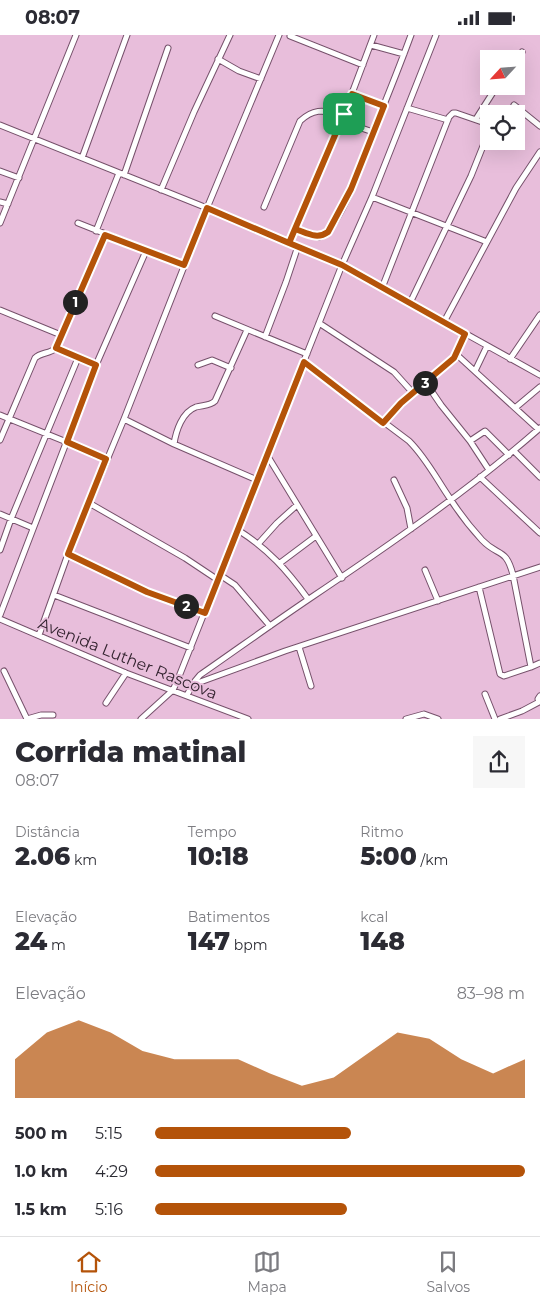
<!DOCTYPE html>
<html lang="pt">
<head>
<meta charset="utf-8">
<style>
	body { margin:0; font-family:Montserrat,sans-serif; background:#f7f7f7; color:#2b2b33; height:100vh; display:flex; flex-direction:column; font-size:19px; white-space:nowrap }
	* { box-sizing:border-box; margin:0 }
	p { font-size:16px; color:#7c7c81 }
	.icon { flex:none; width:28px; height:28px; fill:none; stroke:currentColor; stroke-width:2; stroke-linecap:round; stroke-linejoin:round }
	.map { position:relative; height:684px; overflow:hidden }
	.panel { display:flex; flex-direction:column; background:#fff; flex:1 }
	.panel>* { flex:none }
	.needle { width:32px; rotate:244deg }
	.tools { position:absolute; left:480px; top:15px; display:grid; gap:10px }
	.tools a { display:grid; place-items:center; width:45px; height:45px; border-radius:0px; background:#fff; box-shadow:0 5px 20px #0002; font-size:25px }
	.pin { position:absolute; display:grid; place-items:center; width:42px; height:42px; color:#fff; margin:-21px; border-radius:10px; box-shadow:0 2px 8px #0006 }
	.km { position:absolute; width:25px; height:25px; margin:-12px; border-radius:50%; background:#222; color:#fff; font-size:14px; line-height:25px; text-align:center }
	.round { display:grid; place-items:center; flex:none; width:52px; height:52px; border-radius:0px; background:#f7f7f7 }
	.headline { display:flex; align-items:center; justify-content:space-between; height:85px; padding:0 15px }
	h1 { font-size:28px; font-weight:800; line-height:38px }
	.stats { display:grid; grid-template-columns:repeat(3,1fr); gap:8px; height:85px; padding:5px 15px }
	.stats div { display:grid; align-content:center }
	.stats b { font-size:25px; font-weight:800 }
	.stats small { font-size:14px; font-weight:400 }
	.stats p { font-size:14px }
	.chart { height:140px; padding:10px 15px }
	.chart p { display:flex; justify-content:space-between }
	.chart svg { width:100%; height:90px; margin-top:5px; fill:#b45309; opacity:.7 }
	ul { padding:0 15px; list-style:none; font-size:16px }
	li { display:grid; grid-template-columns:80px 60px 1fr; align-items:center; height:38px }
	li i { height:12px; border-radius:6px; background:#b45309 }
	.status { display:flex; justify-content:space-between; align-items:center; height:35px; padding:0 25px; background:#fff; direction:ltr }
	.status svg { height:14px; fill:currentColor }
	.tabs { display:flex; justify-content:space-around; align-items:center; height:70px; border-top:1px solid #e1e1e2; background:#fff; font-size:14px; color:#7c7c81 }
	.tabs a { display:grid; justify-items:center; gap:2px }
	.tabs .on { color:#b45309 }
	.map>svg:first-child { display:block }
</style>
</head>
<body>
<div class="status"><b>08:07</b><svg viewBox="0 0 49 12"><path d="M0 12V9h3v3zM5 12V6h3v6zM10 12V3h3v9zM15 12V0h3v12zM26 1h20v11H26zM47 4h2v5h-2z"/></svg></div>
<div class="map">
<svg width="540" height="684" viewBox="0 0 540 684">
	<rect width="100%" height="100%" fill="#e8bedb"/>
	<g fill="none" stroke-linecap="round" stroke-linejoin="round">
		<defs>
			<path id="minor" d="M 290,1 L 363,30
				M 371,10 L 404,19
				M 218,24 L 239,36 L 261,44
				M 516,24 L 522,17
				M 352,59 L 384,71
				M 514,70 L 540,91
				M 407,73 L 448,85
				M 476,84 L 497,51
				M 341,86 L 373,97
				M 0,90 L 207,173 L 342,230 L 540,340
				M 82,123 L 127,0
				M 0,136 L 19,143
				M 124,140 L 168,13
				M 161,155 L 194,77 L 230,0
				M 372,162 L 487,207
				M 0,167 L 8,169
				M 264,172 L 300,86 C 315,72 325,76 344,79
				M 0,188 L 76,0
				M 78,188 L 184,230
				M 295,194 L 319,202 C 339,197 366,118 373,97 C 386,65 399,33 411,0
				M 96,196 L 119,138
				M 289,208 L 337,98 L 374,0
				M 382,253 L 449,82 L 453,78 L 456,78 L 485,88 L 489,92
				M 410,268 L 471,141 L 489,96
				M 0,275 L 61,300
				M 215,281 L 307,319
				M 444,287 L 516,153 L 540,117
				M 319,288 L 394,337 L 413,358
				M 265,302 L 286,247 L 298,211
				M 56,313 L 96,330
				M 456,319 L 538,394
				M 510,324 L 540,280
				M 304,327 L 409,406 C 427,424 437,445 451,465 C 460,479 471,493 482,505 C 498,522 506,512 513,540 L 531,632 L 540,628
				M 198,330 L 212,325 L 231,333
				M 475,336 L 487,311
				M 426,348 L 441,370 L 470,406 L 485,396 L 509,420
				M 515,373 L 540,352
				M 0,380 L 106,423
				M 124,384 L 174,409 L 257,445
				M 383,388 L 401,368 L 454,323 L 465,299
				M 0,405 L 35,323 C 41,317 50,319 56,313 L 105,200
				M 470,406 L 489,435
				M 174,409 C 176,396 182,377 196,372 C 203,370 210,371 215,366 L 247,295
				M 514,416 L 540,442
				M 267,420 L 342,543
				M 480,442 L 540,498
				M 394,445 L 407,473 L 411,494
				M 89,468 L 185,523 L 218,545
				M 0,479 L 33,493
				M 238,495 C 268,514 287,535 308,564
				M 259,508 L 277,488 L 297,470
				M 0,515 L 11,484 L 78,323
				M 68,519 L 147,557 L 205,578
				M 280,528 L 316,501
				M 425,535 L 438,566
				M 220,540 L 235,550 L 270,591
				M 479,552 L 500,639 L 504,641 L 531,632
				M 54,560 L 191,613
				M 0,580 L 96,330 L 146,216
				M 0,584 L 126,638 L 248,684
				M 39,600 L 68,519 L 124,384 L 207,173 L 279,0
				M 299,612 L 311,651
				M 4,636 L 27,684
				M 192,650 L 285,616 L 540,532
				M 485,659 L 495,684
				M 187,660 L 195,646 L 200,640 C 236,615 272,589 309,564 C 388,511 468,456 540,393
				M 106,668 L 126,638
				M 27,684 L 41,680 L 53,680
				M 141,684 L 173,655 L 178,644 L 342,230 L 372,162 L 436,0
				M 406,684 L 424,679 L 438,684
				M 500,684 L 522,676 L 539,667 L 538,664 L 540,661"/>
		</defs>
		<use href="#minor" stroke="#76516b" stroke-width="7"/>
		<use href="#minor" stroke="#fff" stroke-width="5"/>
	</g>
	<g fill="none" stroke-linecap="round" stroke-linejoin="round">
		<defs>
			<path id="route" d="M 344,79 L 289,208 L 207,173 L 184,230 L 105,200 L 56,313 L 96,330 L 67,407 L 106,424 L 68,519 L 147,557 L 205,578 L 304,327 L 383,388 L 401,368 L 454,323 L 465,299 L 342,230 L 289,208 L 295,194 C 307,198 317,205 328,197 L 351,154 L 384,71 L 352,59 L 344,79"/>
		</defs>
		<use href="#route" stroke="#fff" stroke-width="10"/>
		<use href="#route" stroke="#b45309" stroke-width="6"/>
	</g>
	<g text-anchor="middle" stroke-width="4" stroke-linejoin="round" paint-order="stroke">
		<g font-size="16" fill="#342430" stroke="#e8bedb">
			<text transform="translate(128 623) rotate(22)" y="6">Avenida Luther Rascova</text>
		</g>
	</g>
</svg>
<div class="tools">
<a><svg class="needle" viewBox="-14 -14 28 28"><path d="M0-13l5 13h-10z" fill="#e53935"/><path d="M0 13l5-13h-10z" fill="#7c7c81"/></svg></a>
<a><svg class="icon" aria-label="locate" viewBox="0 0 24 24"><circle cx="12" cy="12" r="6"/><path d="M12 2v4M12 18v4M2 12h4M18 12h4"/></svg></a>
</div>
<div class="pin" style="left:344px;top:79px;background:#1e9e55"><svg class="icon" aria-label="arrive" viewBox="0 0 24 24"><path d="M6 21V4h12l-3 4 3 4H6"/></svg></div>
<b class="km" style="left:75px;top:267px">1</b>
<b class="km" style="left:186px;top:571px">2</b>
<b class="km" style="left:425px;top:348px">3</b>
</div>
<section class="panel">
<div class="headline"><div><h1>Corrida matinal</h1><p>08:07</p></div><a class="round"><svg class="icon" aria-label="share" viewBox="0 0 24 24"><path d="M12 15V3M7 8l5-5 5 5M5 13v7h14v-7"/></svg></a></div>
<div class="stats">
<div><p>Distância</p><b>2.06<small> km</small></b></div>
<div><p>Tempo</p><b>10:18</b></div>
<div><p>Ritmo</p><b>5:00<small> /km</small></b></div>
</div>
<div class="stats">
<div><p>Elevação</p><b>24<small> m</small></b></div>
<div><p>Batimentos</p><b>147<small> bpm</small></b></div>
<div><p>kcal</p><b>148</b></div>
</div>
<div class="chart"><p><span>Elevação</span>83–98 m</p>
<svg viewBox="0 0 160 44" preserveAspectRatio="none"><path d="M0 44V25L10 12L20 6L30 12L40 21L50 25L60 25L70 25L80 32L90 38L100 34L110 23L120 12L130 15L140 25L150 32L160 25V44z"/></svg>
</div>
<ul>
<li><b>500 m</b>5:15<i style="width:53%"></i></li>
<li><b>1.0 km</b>4:29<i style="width:100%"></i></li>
<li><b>1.5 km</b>5:16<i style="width:52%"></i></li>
</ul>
</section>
<nav class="tabs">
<a class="on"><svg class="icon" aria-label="home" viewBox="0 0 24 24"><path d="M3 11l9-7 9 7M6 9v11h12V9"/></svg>Início</a>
<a><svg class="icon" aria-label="map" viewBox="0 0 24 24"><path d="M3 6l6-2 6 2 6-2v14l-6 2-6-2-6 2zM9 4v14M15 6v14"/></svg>Mapa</a>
<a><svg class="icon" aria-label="saved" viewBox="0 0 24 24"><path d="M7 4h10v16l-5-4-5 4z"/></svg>Salvos</a>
</nav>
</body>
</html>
